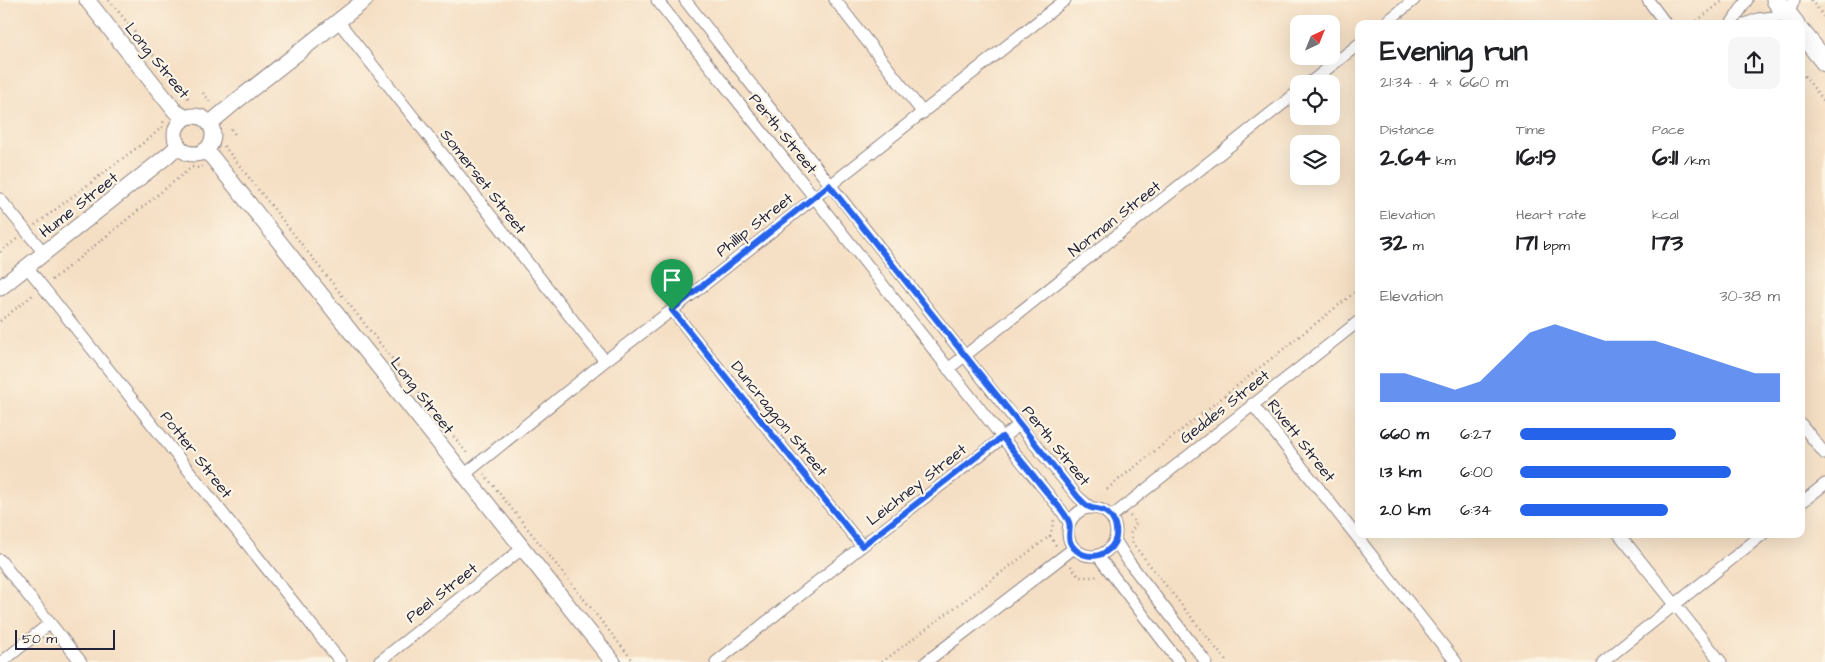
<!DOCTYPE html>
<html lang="en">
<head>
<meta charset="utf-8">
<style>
	body { margin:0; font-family:"Architects Daughter",sans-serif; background:#f6f6f6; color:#202124; height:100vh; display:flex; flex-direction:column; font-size:19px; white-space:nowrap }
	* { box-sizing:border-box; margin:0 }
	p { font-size:16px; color:#757577 }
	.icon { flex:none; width:28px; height:28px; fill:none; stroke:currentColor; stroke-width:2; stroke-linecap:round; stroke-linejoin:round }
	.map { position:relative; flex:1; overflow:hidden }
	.side { position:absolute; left:1355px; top:20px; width:450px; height:518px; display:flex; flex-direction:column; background:#fff; border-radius:10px; box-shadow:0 5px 20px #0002 }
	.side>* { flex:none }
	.needle { width:32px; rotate:43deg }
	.tools { position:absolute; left:1290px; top:15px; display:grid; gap:10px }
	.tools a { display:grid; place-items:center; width:50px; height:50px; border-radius:10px; background:#fff; box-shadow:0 5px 20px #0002; font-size:25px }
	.scale { position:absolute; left:15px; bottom:12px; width:100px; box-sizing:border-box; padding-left:5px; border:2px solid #22223b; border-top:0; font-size:14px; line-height:18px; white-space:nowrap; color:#22223b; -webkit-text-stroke:4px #fcf5e5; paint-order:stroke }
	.pin { position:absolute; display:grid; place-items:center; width:42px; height:42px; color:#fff; margin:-51px -21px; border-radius:50% 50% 50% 0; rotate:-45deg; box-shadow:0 0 5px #0007 }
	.pin .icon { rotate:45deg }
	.round { display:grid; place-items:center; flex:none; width:52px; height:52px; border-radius:10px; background:#f6f6f6 }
	.head { display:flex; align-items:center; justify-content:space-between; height:85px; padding:0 25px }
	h1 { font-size:28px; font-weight:800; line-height:38px }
	.stats { display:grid; grid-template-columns:repeat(3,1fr); gap:8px; height:85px; padding:5px 25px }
	.stats div { display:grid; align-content:center }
	.stats b { font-size:25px; font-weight:800 }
	.stats small { font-size:14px; font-weight:400 }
	.stats p { font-size:14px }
	.chart { height:140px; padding:10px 25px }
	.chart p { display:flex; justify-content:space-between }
	.chart svg { width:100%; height:90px; margin-top:5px; fill:#2563eb; opacity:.7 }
	ul { padding:0 25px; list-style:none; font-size:16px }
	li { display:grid; grid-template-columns:80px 60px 1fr; align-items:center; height:38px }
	li i { height:12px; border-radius:6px; background:#2563eb }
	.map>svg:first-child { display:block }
</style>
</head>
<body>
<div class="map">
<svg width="1825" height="662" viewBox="0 0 1825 662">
	<rect width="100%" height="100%" fill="#fcf5e5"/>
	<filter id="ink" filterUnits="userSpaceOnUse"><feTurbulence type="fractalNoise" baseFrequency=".02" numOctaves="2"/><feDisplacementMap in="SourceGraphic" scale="10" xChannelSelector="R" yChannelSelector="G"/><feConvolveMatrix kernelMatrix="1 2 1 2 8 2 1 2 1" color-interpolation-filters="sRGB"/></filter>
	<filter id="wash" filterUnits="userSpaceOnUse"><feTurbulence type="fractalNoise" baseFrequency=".0096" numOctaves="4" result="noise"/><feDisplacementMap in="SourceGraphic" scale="20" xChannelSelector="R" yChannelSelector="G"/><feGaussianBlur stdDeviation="1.12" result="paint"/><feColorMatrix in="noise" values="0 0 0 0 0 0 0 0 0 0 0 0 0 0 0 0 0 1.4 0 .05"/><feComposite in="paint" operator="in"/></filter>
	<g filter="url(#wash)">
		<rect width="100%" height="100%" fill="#f5dfc4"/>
	</g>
	<g filter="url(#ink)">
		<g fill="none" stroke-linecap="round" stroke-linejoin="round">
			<defs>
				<path id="minor" d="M 657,0 L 814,197 L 1002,437 L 1061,510 L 1070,524
					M 685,0 L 1019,425 L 1078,497 L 1091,508
					M 835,0 L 923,113
					M 1648,0 L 1666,24
					M 338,21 L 605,361
					M 1384,24 L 1414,0
					M 1731,24 L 1747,0
					M 1745,24 L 1758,19 L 1788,15 L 1794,0
					M 1308,84 L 1359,44
					M 0,199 L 44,253
					M 27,267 L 341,662
					M 672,310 L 862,546
					M 948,369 L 1299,91
					M 1252,404 L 1456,662
					M 1801,424 L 1825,454
					M 464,475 L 605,361 L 672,310 L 1065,0
					M 1801,503 L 1825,484
					M1068 532a24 24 0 1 1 48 0a24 24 0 1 1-48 0Z
					M 1111,517 L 1359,321
					M 1619,534 L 1721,662
					M 1115,540 L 1129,562 L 1206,662
					M 1098,556 L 1179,662
					M 0,560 L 81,662
					M 2,662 L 50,623
					M 379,662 L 523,548
					M 716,662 L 862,546 L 1019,425
					M 926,662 L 1074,548
					M 1603,662 L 1763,534"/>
				<path id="tertiary" d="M 87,0 L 175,111 L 186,118
					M175 135a19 19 0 1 1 38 0a19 19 0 1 1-38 0Z
					M 209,124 L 239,99 L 365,0
					M 204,151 L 212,157 L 613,662
					M 0,288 L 167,156 L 178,146"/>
				<path id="trunk" d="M 1776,0 L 1795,24
					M 1801,32 L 1825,62"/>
			</defs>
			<use href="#minor" stroke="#8c8080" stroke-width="13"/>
			<use href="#tertiary" stroke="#8c8080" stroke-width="17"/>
			<use href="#trunk" stroke="#8c8080" stroke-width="21"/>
			<path stroke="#8c8080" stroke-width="2.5" stroke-dasharray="1 4" stroke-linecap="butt" d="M 109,0 L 190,100
				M 1811,0 L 1825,18
				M 1693,24 L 1724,0
				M 1801,72 L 1825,102
				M 203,93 L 211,103
				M 231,129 L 236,136
				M 224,146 L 469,456
				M 35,225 L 151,137 L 162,127 L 164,119
				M 0,252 L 18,238
				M 52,280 L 192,167 L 200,168 L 203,165
				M 0,321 L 34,294
				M 484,474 L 634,662
				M 1107,489 L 1359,289
				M 1130,516 L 1136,524 L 1130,534 L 1133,544 L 1227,662
				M 1050,536 L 1057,547
				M 1071,566 L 1079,577 L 1095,577 L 1099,574
				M 882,662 L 1050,536 L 1054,520"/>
			<use href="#minor" stroke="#fff" stroke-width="11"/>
			<use href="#tertiary" stroke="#fff" stroke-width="15"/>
			<use href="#trunk" stroke="#fff" stroke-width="19"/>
		</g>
	</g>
	<g fill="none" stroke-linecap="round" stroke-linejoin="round" filter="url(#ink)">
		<defs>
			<path id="route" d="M 829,185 L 1078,497 C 1081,500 1085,505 1089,507 C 1093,509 1099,509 1104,511 C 1118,519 1121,540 1108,550 C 1099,558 1085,558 1076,550 C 1064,540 1072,531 1069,522 C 1065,512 1055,503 1048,494 C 1033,475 1017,456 1002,437 L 862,546 L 672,310 Z"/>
		</defs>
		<use href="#route" stroke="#fff" stroke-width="10"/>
		<use href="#route" stroke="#2563eb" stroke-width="6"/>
	</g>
	<g text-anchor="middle" stroke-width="4.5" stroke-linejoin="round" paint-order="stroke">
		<g font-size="16" fill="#22223b" stroke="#fcf5e5">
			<text transform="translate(158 60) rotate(51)" y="6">Long Street</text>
			<text transform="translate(784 133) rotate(51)" y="6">Perth Street</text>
			<text transform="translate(484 181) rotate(52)" y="6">Somerset Street</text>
			<text transform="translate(78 204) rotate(-38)" y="6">Hume Street</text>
			<text transform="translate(1114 218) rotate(-38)" y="6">Norman Street</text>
			<text transform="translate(754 224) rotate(-38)" y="6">Phillip Street</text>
			<text transform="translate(423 395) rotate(52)" y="6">Long Street</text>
			<text transform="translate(1224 406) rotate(-38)" y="6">Geddes Street</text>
			<text transform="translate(780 418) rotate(51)" y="6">Duncraggon Street</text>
			<text transform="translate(1302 440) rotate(52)" y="6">Rivett Street</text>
			<text transform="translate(1057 445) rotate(51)" y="6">Perth Street</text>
			<text transform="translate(197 454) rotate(52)" y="6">Potter Street</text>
			<text transform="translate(916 484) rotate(-38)" y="6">Leichney Street</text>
			<text transform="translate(441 592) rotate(-38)" y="6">Peel Street</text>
		</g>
	</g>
</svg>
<div class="tools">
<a><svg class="needle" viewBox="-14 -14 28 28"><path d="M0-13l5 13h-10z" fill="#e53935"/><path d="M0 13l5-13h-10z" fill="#757577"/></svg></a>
<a><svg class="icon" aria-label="locate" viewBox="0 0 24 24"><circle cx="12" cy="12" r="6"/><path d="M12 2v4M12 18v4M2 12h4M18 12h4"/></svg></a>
<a><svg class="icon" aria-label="layers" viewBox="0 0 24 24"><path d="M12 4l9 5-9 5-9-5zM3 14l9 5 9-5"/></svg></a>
</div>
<div class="scale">50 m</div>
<div class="pin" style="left:672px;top:310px;background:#1e9e55"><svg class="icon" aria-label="arrive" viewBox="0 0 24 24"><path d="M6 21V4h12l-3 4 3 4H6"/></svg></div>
<section class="side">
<div class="head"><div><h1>Evening run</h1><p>21:34 · 4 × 660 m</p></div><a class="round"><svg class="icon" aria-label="share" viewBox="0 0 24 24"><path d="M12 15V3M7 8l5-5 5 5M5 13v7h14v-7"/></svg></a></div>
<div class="stats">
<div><p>Distance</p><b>2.64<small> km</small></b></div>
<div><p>Time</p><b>16:19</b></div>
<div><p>Pace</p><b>6:11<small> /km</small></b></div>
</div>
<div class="stats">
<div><p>Elevation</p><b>32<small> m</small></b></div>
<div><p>Heart rate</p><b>171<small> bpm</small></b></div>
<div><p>kcal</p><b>173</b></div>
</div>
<div class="chart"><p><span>Elevation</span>30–38 m</p>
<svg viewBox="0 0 160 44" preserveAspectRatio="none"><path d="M0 44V30L10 30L20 34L30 38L40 34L50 22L60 10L70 6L80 10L90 14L100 14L110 14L120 18L130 22L140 26L150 30L160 30V44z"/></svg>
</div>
<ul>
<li><b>660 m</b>6:27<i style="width:60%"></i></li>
<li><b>1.3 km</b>6:00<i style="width:81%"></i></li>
<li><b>2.0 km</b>6:34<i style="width:57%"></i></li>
</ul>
</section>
</div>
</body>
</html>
